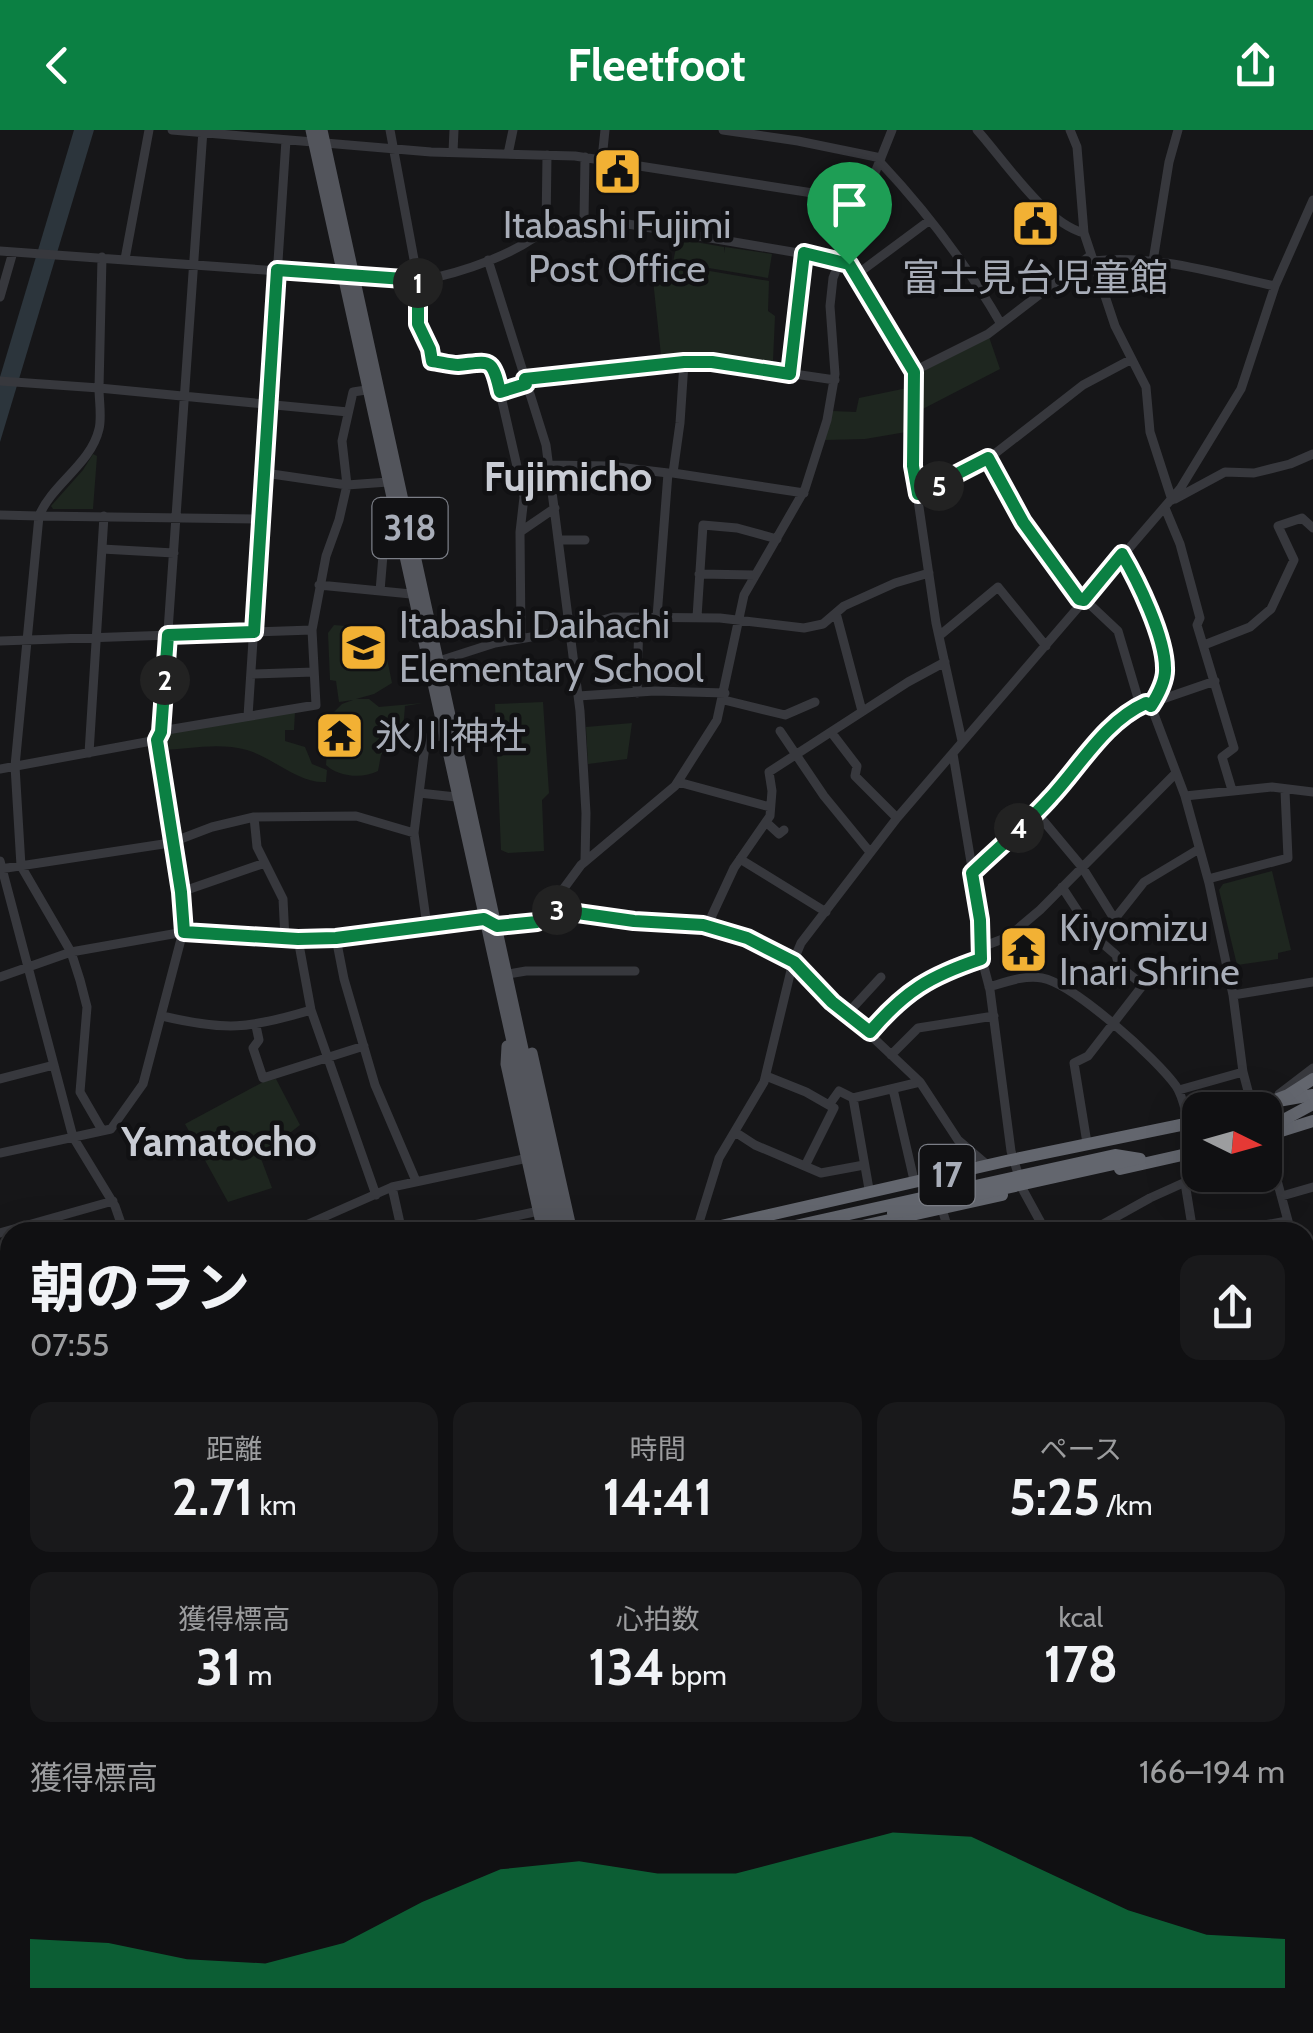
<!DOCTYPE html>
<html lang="ja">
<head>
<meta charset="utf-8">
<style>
	body { margin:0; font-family:Cabin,"Noto Sans JP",sans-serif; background:#19191b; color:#f1f3f6; height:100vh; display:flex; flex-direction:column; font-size:38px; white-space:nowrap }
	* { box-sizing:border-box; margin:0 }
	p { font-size:32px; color:#9c9d9f }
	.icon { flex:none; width:55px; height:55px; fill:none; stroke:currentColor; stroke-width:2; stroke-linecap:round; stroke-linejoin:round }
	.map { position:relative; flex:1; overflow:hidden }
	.panel { position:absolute; left:0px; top:1092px; width:1315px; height:812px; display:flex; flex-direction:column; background:#101012; border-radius:30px 30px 0 0; box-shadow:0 10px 40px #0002,0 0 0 2px #303032 }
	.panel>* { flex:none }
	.needle { width:65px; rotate:95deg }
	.buttons { position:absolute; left:1182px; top:962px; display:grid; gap:20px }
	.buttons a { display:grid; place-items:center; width:100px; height:100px; border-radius:20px; background:#101012; box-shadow:0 10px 40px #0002,0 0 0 2px #303032; font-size:50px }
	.pin { position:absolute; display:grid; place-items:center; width:85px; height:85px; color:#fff; margin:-102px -42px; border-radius:50% 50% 50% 0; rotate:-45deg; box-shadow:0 0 10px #0007 }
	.pin .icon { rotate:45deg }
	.km { position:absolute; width:50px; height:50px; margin:-25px; border-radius:50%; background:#222; color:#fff; font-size:28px; line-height:50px; text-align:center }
	.round { display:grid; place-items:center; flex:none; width:105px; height:105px; border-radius:20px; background:#19191b }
	.overview { display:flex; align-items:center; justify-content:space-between; height:170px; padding:0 30px }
	h1 { font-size:55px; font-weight:700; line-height:75px }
	.figures { display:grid; grid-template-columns:repeat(3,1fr); gap:15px; height:170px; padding:10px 30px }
	.figures div { display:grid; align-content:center; border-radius:20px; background:#19191b; text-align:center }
	.figures b { font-size:50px; font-weight:700 }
	.figures small { font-size:28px; font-weight:400 }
	.figures p { font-size:28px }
	.chart { height:280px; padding:20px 30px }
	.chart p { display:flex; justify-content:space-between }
	.chart svg { width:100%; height:180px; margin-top:10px; fill:#0b8043; opacity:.7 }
	header { display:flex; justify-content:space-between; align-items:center; height:130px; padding:0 30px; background:#0b8043; color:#fff; font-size:45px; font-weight:700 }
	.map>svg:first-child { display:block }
</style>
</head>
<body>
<header><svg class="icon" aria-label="back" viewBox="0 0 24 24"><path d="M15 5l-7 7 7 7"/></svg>Fleetfoot<svg class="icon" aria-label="share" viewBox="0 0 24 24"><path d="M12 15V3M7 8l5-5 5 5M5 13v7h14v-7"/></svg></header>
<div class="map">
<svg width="1313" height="1903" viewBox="0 0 1313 1903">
	<rect width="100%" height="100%" fill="#161618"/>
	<path fill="#1e261f" d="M 678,109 L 724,117 L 724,123 L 725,117 L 772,124 L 768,148 L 673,132 Z
		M 651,131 L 769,151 L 768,181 L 775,186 L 773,231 L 706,223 L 661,225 Z
		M 988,204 L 1000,239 L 915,283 L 914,241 Z
		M 912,257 L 912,301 L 865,309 L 824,310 L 832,281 L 856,282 L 859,268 Z
		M 93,324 L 97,326 L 93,379 L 53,379 L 51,376 L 83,340 Z
		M 334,495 L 381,499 L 392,553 L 374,564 L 356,569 L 369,569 L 379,577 L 423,573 L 405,576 L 402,612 L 421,615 L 421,618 L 388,614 L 381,625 L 378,641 C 363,649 338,647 326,635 L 327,622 L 333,615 L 355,619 L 356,605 C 346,602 334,597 331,585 L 342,574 L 353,570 L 339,572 L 336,551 L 330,550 L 328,503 Z
		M 543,572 L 549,663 L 542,670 L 544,721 L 508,723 L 501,720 L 495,574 Z
		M 295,581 L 294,600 L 285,600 L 285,611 L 305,617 L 312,634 L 327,640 L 326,652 C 299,654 272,627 247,620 C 218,612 190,619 161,620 L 164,604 Z
		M 632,593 L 627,629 L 588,634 L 586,597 Z
		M 1272,741 L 1291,820 L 1278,823 L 1278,829 L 1237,835 L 1219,760 L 1223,754 Z
		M 276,949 L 300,995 L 260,1026 L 272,1058 L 228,1072 L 185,994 L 265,951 Z
		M 1313,1450 L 1313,1605 L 1305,1588 L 1305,1452 Z"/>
	<path fill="#2c353c" d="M 74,0 L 94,0 L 0,312 L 0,247 Z"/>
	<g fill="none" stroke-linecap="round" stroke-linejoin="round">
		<path stroke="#37383d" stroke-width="9" d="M 172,0 L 313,12
			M 390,0 L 418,151 L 418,194 L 431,231 C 440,232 450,235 458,235 C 489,232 492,225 500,262
			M 723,0 L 798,11 L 881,28
			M 977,0 C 1004,30 1045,93 1084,103
			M 1070,0 L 1077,17 L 1084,103 L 1115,196 L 1146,257 L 1150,302 L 1172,370
			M 325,13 L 431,22 L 575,26 L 864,71
			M 453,22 L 454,0
			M 508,24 L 513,0
			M 602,29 L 605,0
			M 880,32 C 927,82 967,135 1001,194
			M 584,90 L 585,27
			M 546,99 L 547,25
			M 0,121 L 418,151 C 458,144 524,123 551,93 L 616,92 L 846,131 L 914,241 L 913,336 L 936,493 L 962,611
			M 125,129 L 149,0
			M 488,130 L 546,315 L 580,581 L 586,683 L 585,731
			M 1093,131 C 1154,124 1215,143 1275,156
			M 1153,131 L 1169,32 L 1178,0
			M 856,145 L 930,90
			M 0,167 L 13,122
			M 914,241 L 988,204 L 1091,125
			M 790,243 L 804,123
			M 525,249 L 712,232 L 835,250
			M 0,251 L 99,258 L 102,127
			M 988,329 L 1023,393 L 1079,469 L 1084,469 L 1118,501 L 1140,575
			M 549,335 L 609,336 L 668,343
			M 265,343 L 347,355 L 388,352
			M 673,343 L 804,363
			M 918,364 L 988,329 L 1083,255 L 1130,230
			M 1175,369 L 1225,342 L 1254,343 L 1290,334 L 1313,324
			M 1165,378 L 1180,414 L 1200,488 L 1197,495 L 1234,618 L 1222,627 L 1232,660
			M 0,385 L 39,386 C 52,354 91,334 99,299 C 102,287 99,271 99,258 L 348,282
			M 520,402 L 555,378
			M 558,410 L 585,410
			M 102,419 L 174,423
			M 1123,424 C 1139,452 1164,505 1165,538 C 1166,551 1158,565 1151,576
			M 699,444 L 755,445
			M 319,455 L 411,464
			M 380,461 L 385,401 L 397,398
			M 836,483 L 862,581
			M 657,487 L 668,343 L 673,343 L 680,293 L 684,233
			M 697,487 L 703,395 L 737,398 L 777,409
			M 939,506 L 998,457 L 1046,516
			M 521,507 L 520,402 L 524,367 L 500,262 L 526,253
			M 0,511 L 312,500
			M 1204,515 L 1250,497 L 1271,479 L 1294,430 L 1278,396 L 1302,388 L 1313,398
			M 439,531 L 495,513 L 567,501 L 613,487 L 720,488 L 804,498 L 823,494 L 844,476 L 895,453 L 929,443
			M 251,544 L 314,542
			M 637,563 L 639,487
			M 578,566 L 655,561 L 725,563
			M 724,570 L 785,585 L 815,572
			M 1154,572 L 1215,551
			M 248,586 L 286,10
			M 161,601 L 316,575 L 312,500 L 326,426 L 339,390 L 347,355 L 342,311 L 353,262 L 366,260
			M 780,601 L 824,666 L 869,721
			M 831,602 L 857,636 L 855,646 L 897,688
			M 89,623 L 104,386
			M 953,624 L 978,774 L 980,822 L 990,860 L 1011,1021 L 1023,1060 L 1046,1102
			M 0,639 L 157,610
			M 678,652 L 770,677
			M 419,663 L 456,667
			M 1185,666 L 1272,657 L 1313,662
			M 1036,682 L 1082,737 L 1115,790
			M 254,687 L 257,717 L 283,769 L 285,809
			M 766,692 L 779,704 L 784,700
			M 740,729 L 826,782
			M 0,731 L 73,1007 L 115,1076 L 124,1102
			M 0,739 L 170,713 L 212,697 L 254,687 L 356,686 L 414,703
			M 972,743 C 998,718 1027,694 1051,667 C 1080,636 1106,591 1146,573 L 1151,576 L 1185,666 L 1209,753 L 1233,865 L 1243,942 L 1252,976
			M 1208,749 L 1288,728 L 1285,661
			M 1062,757 L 1094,806 L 1116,825 L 1119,836 L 1143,855 L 1088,926 L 1074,933 L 1087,1013
			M 181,762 L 265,733
			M 549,779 L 598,784 L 634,791 L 703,795 L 747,808 L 793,832 L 920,952 L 958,1010 L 986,1034
			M 427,796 L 414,703 L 426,608 L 443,606
			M 707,796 L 734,738 L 770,686 L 772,661 L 769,642 L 908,552 L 945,532
			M 336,808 L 344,849 L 375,955 L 416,1051
			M 298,809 L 311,880 L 376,1065
			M 1098,810 L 1144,752 L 1199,719
			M 980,822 L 987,815 L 1008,807 L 1040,780 L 1176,643
			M 508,844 L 526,841 L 635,841
			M 0,847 L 71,822 L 184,802 L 254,807 L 336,808 L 484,789 L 497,797 L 537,792 L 542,788 L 581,735 L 675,656 L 717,590 L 744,465 L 805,359 L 827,290 L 835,244 L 830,176 L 833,148 L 892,0
			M 989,857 C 1006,852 1024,845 1042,848 C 1074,854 1157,929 1176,956 C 1183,966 1185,981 1189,993
			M 1233,865 L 1313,852
			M 847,884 L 881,847
			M 162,886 C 226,901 248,899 311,880
			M 256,896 L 259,910 L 253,918 L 263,948 L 364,916
			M 870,902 C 905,861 930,846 981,829
			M 891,925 L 918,898 L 994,886
			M 766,946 L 806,962 L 834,978 L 805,1036
			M 0,949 L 54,935
			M 893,959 L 914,1050
			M 1179,960 L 1243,942
			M 1279,964 L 1313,938
			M 853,968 L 869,1059
			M 829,975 L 839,961 L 853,968 L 920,952
			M 102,1000 L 80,962 L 87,877 L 80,850 L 71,822 L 21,736 L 15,636 L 39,386 L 261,389
			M 735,1002 L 755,1015 L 821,1043 L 864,1035
			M 1265,1006 L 1291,1102
			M 0,1023 L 111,999 L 143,954 L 185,794 L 157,610 L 161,601 L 203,0
			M 1185,1053 L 1193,1102
			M 392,1057 L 402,1102
			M 1282,1066 L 1313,1057
			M 942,1079 L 949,1102
			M 697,1099 L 719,1028 L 764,952 L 793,832 L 801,813 L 897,688 L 1180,359 L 1241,259 L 1275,156 L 1313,70
			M 232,1102 L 272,1102
			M 290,1102 L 392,1057 L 528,1028
			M 441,1102 L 539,1081
			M 1089,1102 L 1150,1068 L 1201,1045
			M 1224,1102 L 1287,1091
			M 0,1103 L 113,1071
			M 1305,1136 L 1313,1133
			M 1305,1149 L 1308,1158 L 1305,1159
			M 0,1203 L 3,1219 L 10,1218
			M 1305,1331 L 1313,1331
			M 1305,1441 L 1313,1439
			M 0,1473 L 10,1470
			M 0,1586 L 10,1562
			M 1305,1616 L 1313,1634
			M 0,1773 L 10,1786
			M 173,1895 L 180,1903
			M 308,1895 L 309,1903
			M 493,1895 L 496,1903
			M 855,1895 L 857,1903
			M 22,1903 L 31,1895
			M 566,1903 L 566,1895
			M 805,1903 L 807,1895
			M 1300,1903 L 1313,1900"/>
		<path stroke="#53555c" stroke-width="11" d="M 311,0 L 554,1102
			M 322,0 L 563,1102
			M 507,916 L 506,934 L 543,1102
			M 532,923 L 572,1102
			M 1305,1710 L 1313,1708
			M 736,1895 L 738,1903
			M 745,1895 L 747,1903
			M 755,1895 L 757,1903
			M 764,1895 L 766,1903
			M 973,1903 L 982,1895"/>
		<path stroke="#63666e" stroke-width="12" d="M 1278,971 L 1313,965
			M 1265,1006 L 1313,991
			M 1120,1039 L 1200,1021
			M 835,1102 L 1002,1065
			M 0,1253 L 10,1251
			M 0,1268 L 10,1266
			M 0,1286 L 10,1284"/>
		<path stroke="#63666e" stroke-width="12" d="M 1249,980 L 1288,965 L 1313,949
			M 1265,1000 L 1313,974
			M 893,1083 L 1132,1030
			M 695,1102 L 1006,1031 L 1200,991
			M 768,1102 L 1115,1025 L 1140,1029"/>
	</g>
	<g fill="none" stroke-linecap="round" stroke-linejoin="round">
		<defs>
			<path id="route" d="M 804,123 L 849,134 L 914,242 L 913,336 L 918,364 L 988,328 L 1023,392 L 1079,469 L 1084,470 L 1122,424 C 1138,451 1165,507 1165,538 C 1166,551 1158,565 1151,576 L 1146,573 C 1105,591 1080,636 1051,667 C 1027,694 998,718 972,743 L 980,790 L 981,829 C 930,846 905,861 870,902 L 832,872 L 794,832 L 747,808 L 703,795 L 634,791 L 549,779 L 537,792 L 497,796 L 484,789 L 336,808 L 298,809 L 184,802 L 181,762 L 157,610 L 161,602 L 168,505 L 254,502 L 277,140 L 418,150 L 418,194 L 430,219 L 432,231 C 440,232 450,235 458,235 C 489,232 492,226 500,262 L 526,254 L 525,249 L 684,232 L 712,232 L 790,244 Z"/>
		</defs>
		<use href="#route" stroke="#fff" stroke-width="20"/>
		<use href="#route" stroke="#0b8043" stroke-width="12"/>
	</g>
	<defs>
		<symbol id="civic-square" viewBox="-11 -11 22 22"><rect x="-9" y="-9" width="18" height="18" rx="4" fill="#f2b134" stroke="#111113"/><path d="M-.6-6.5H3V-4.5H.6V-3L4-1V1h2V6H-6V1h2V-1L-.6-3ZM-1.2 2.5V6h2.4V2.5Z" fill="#111"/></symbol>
		<symbol id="school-square" viewBox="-11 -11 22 22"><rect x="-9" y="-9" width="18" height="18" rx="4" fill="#f2b134" stroke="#111113"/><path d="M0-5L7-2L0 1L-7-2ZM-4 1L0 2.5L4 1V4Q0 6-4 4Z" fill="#111"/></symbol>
		<symbol id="temple-square" viewBox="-11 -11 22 22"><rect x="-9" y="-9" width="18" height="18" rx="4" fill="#f2b134" stroke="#111113"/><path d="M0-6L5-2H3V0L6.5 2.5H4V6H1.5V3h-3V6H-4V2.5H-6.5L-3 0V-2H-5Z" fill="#111"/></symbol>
	</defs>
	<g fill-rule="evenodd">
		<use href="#civic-square" x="590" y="14" width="55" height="55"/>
		<use href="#civic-square" x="1008" y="66" width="55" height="55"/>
		<use href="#school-square" x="336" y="490" width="55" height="55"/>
		<use href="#temple-square" x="312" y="578" width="55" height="55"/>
		<use href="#temple-square" x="996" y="792" width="55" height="55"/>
	</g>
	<g text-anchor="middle" stroke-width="9" stroke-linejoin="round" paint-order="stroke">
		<g fill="#111113" stroke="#7b7e86" stroke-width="2.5">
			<rect x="372.5" y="368" width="75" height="60" rx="8"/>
			<rect x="919.5" y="1015" width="55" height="60" rx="8"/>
		</g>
		<g font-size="35" font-weight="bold" fill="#a8adb8">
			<text x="410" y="410">318</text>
			<text x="947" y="1057">17</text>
		</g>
		<g font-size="38" fill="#a8adb8" stroke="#111113" text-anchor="start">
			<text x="617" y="108" text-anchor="middle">Itabashi Fujimi<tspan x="617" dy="44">Post Office</tspan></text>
			<text x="1035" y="161" text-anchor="middle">富士見台児童館</text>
			<text x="399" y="508">Itabashi Daihachi<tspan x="399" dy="44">Elementary School</tspan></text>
			<text x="375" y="619">氷川神社</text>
			<text x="1059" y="811">Kiyomizu<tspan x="1059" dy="44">Inari Shrine</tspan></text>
		</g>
		<g font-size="40" font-weight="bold" fill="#c9ccd4" stroke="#111113">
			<text x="568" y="361">Fujimicho</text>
			<text x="219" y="1026">Yamatocho</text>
		</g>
	</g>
</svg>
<div class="buttons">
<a><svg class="needle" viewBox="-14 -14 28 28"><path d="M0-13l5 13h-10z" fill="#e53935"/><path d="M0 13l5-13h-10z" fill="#9c9d9f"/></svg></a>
</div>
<div class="pin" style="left:849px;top:134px;background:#1e9e55"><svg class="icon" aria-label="arrive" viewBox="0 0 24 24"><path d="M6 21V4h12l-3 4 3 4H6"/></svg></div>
<b class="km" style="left:418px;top:153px">1</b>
<b class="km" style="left:165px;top:550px">2</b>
<b class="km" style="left:557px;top:780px">3</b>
<b class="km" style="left:1019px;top:698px">4</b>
<b class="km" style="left:939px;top:356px">5</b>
<section class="panel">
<div class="overview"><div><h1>朝のラン</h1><p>07:55</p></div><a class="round"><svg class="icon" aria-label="share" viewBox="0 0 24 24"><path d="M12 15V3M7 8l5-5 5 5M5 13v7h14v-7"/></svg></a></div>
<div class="figures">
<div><p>距離</p><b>2.71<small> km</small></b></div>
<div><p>時間</p><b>14:41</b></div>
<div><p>ペース</p><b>5:25<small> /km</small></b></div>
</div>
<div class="figures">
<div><p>獲得標高</p><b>31<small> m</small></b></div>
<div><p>心拍数</p><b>134<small> bpm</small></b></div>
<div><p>kcal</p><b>178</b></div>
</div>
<div class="chart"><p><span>獲得標高</span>166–194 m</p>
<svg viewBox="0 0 160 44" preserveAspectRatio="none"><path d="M0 44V32L10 33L20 37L30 38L40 33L50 23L60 15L70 13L80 16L90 16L100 11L110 6L120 7L130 16L140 25L150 31L160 32V44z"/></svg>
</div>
</section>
</div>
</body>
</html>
